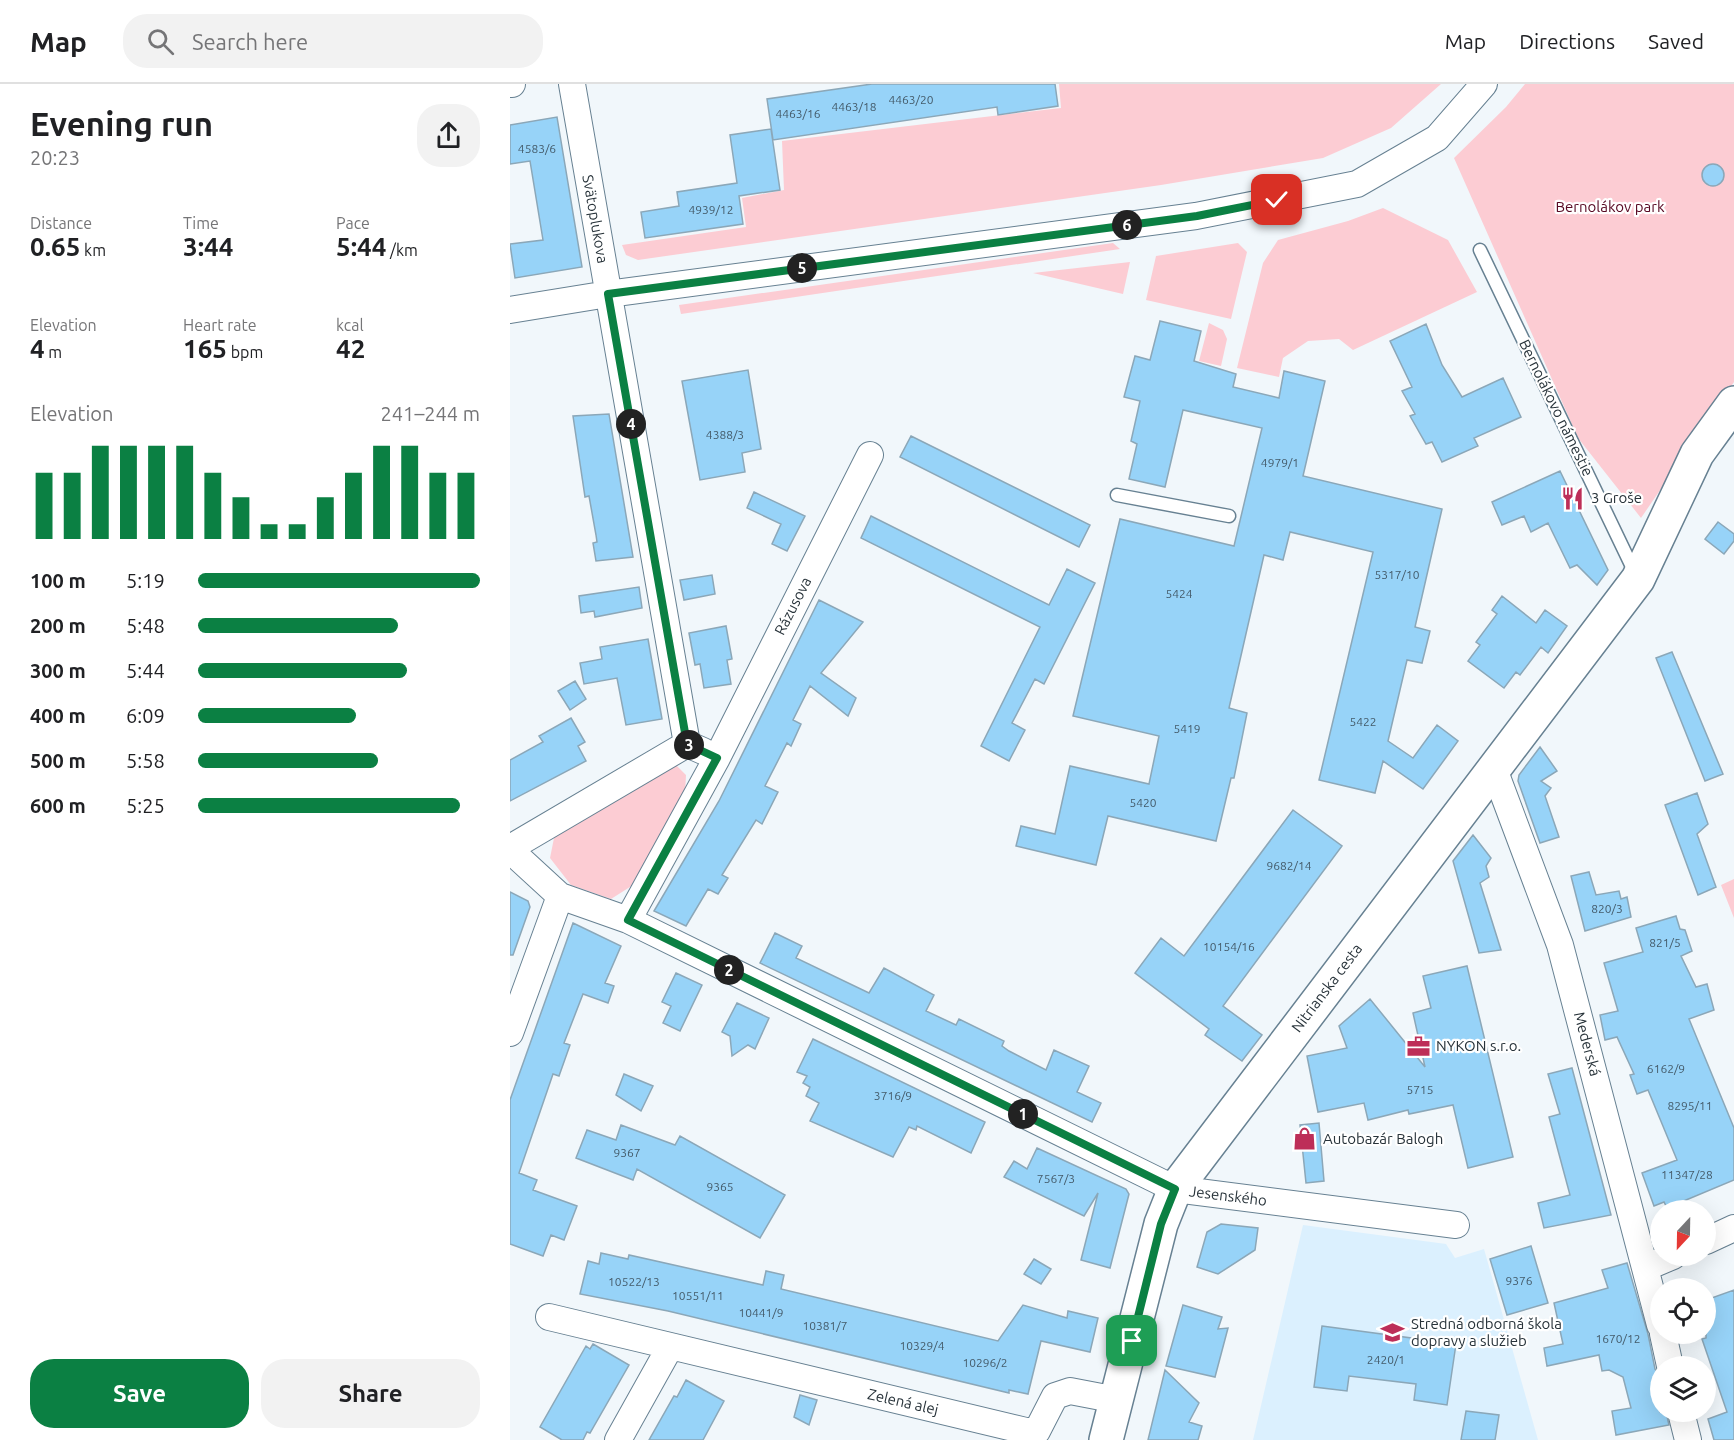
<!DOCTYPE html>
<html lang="en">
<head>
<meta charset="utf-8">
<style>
	body { margin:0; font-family:Ubuntu,sans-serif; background:#f2f2f2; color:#202124; height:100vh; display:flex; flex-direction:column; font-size:22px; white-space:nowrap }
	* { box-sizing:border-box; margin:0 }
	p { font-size:20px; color:#757577 }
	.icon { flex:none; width:33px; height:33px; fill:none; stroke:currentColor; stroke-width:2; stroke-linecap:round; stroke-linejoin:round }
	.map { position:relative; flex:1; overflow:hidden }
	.panel { display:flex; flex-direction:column; background:#fff; width:510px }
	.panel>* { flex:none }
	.needle { width:39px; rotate:202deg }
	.buttons { position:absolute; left:1140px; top:1116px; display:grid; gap:12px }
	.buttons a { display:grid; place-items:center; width:66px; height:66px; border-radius:50%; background:#fff; box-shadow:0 6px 24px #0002; font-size:30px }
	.pin { position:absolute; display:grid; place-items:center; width:51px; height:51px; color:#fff; margin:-26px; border-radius:12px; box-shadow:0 3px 9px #0006 }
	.km { position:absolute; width:30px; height:30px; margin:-15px; border-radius:50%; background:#222; color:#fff; font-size:16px; line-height:30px; text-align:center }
	.round { display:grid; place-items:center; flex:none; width:63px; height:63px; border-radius:24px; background:#f2f2f2 }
	.head { display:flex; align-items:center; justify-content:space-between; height:102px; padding:0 30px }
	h1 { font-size:33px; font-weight:700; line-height:45px }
	.stats { display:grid; grid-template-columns:repeat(3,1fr); gap:9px; height:102px; padding:6px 30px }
	.stats div { display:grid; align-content:center }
	.stats b { font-size:26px; font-weight:700 }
	.stats small { font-size:16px; font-weight:400 }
	.stats p { font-size:16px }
	.chart { height:168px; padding:12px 30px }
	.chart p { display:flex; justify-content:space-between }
	.chart svg { width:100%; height:108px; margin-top:6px; stroke:#0b8043; stroke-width:6 }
	.primary-button { display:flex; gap:12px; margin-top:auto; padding:12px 30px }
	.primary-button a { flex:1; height:69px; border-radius:24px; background:#0b8043; color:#fff; font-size:24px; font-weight:700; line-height:69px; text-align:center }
	.primary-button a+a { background:#f2f2f2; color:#202124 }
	ul { padding:0 30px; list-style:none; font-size:20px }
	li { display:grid; grid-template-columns:96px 72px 1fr; align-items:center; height:45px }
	li i { height:15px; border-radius:8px; background:#0b8043 }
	header { display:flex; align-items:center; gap:36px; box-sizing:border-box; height:84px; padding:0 30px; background:#fff; border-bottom:2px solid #e0e0e0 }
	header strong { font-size:28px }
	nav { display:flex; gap:33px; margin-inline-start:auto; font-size:21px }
	.search { width:420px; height:54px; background:#f2f2f2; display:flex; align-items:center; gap:15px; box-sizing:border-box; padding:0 21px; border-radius:24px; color:#757577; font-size:22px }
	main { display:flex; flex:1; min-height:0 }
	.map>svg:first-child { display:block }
</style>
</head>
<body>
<header>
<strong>Map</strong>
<div class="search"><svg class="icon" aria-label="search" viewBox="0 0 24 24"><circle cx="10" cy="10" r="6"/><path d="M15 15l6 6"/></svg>Search here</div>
<nav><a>Map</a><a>Directions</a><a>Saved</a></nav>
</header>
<main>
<section class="panel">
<div class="head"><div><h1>Evening run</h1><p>20:23</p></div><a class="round"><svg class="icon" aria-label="share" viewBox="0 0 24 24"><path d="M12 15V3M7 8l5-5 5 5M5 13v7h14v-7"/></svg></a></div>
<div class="stats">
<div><p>Distance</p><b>0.65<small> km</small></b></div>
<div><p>Time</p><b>3:44</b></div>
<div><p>Pace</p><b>5:44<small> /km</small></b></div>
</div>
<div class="stats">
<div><p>Elevation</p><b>4<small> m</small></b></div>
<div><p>Heart rate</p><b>165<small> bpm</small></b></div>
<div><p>kcal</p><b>42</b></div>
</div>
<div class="chart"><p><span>Elevation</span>241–244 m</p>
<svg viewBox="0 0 160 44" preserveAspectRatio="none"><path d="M5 44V17M15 44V17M25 44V6M35 44V6M45 44V6M55 44V6M65 44V17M75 44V27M85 44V38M95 44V38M105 44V27M115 44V17M125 44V6M135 44V6M145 44V17M155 44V17"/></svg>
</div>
<ul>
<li><b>100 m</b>5:19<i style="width:100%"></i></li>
<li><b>200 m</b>5:48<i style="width:71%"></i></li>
<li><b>300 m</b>5:44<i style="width:74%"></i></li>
<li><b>400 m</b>6:09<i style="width:56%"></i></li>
<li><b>500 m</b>5:58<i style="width:64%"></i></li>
<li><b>600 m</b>5:25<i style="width:93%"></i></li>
</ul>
<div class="primary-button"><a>Save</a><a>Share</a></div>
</section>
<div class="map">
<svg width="1224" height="1356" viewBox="0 0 1224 1356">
	<rect width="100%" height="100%" fill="#f1f7fb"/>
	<path fill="#dbf0fe" d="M 793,1141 L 936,1160 L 945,1174 L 974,1165 L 1028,1356 L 743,1356 Z"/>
	<path fill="#fcccd3" d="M 549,0 L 931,0 L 881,44 L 813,74 L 651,101 L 128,176 L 116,171 L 112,161 L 236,143 L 232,114 L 274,106 L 272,57 L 551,24 Z
		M 1015,0 L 1224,0 L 1224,298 L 1131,434 L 1068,354 L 944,74 L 996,23 Z
		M 873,124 L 938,156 L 967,208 L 843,266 L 829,255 L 798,257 L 773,274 L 769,293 L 727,284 L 753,179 L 768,156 L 838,137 Z
		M 603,159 L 610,165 L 171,230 L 169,221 Z
		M 728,159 L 737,168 L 721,235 L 636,216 L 646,172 Z
		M 620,178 L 613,210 L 523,189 Z
		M 699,239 L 713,246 L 717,255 L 711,282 L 689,277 Z
		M 163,678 L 176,691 L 175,710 L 123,801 L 101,815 L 61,801 L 40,774 L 45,749 Z
		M 1224,795 L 1224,834 L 1211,801 Z"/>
	<path fill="#97d3f8" stroke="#8ba7b8" stroke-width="1.5" d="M 362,0 L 545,0 L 548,22 L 488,31 L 487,23 L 263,56 L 257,15 Z
		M 47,33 L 72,183 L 5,194 L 0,160 L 33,156 L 20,77 L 0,80 L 0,41 Z
		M 261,45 L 270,106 L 229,112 L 233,140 L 135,154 L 131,128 L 169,122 L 167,108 L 227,99 L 220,51 Z
		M1192 91a11 11 0 1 1 22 0a11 11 0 1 1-22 0Z
		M 650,237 L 691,247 L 684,277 L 726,290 L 723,303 L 769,314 L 774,287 L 815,297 L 793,392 L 932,425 L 905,543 L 920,547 L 912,579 L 897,576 L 878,657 L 903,674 L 927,641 L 948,657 L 913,705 L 873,677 L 865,709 L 809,696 L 863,468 L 780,448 L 773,476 L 754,471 L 719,624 L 737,629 L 724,694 L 721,694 L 706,757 L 598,732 L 586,781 L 506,762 L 511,742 L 545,750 L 560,682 L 639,700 L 649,652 L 563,632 L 610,435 L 724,462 L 752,344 L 673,326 L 655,403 L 619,395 L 627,360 L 621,357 L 630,317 L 614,313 L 625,272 L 640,276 Z
		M 916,240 L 932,281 L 952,313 L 993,294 L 1011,333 L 964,354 L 968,362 L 932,378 L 922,358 L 916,360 L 900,332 L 905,330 L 892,307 L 902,303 L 880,257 Z
		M 238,286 L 251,365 L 232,369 L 235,388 L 190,396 L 172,297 Z
		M 99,330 L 123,473 L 86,477 L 83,459 L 87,458 L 86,451 L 79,412 L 75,413 L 63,332 Z
		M 401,352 L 580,441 L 569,463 L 390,373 Z
		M 1050,387 L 1098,486 L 1087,501 L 1067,481 L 1060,484 L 1038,439 L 1021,448 L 1014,432 L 992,441 L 982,418 Z
		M 244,408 L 295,432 L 277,467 L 262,460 L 271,440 L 237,424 Z
		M 361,432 L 539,521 L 557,485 L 585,499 L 534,600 L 525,595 L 502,639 L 515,646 L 499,677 L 471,662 L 530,543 L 351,454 Z
		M 1208,438 L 1224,450 L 1224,457 L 1214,470 L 1195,455 Z
		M 202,491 L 205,510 L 174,516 L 170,496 Z
		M 129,503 L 132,524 L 85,533 L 84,527 L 71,529 L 69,512 Z
		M 992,512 L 1026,539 L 1035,526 L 1057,542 L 1038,569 L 1031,563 L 1010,591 L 1006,588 L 994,604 L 958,577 L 970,561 L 966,558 L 987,530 L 982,526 Z
		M 309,516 L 353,538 L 311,589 L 346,614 L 338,632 L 300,602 L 283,636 L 291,640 L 281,662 L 277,659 L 255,702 L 268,708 L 252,740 L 246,736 L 212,791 L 218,794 L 208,810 L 198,805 L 176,842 L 144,827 L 209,717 Z
		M 216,542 L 222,575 L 217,576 L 221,600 L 194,604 L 190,580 L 185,581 L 179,549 Z
		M 138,555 L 152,635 L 116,641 L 107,594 L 74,600 L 70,579 L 92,575 L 90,563 Z
		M 1162,568 L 1213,690 L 1195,697 L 1146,574 Z
		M 65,597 L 76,615 L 60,626 L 48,607 Z
		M 61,634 L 75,658 L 68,662 L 76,677 L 0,717 L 0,676 L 33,658 L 29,652 Z
		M 1030,663 L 1047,687 L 1031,697 L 1041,704 L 1035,712 L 1049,753 L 1030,759 L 1008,697 L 1009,691 Z
		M 1187,709 L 1198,740 L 1187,750 L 1206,803 L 1188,811 L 1155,721 Z
		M 783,726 L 832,762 L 713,922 L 752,951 L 732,977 L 695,951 L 699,945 L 625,889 L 651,854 L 674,872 Z
		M 963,751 L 981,774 L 976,782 L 979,793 L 970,799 L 991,866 L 969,869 L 943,777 Z
		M 1079,788 L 1086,811 L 1109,807 L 1111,815 L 1117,813 L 1121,833 L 1075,847 L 1061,792 Z
		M 0,808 L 18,817 L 20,823 L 3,871 L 0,871 Z
		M 1166,832 L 1170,845 L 1175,846 L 1182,867 L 1171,872 L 1186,903 L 1197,900 L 1204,926 L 1179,935 L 1224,1044 L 1224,1096 L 1157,1124 L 1154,1118 L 1144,1122 L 1132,1089 L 1167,1076 L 1138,1006 L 1127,1010 L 1120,991 L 1124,990 L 1107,953 L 1095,956 L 1090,931 L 1108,927 L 1094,879 L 1133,868 L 1126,844 Z
		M 63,839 L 111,862 L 95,899 L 104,902 L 98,919 L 73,910 L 54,959 L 60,961 L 49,992 L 43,990 L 9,1089 L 27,1096 L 23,1106 L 67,1122 L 54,1156 L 41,1151 L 33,1172 L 0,1160 L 0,1016 Z
		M 265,849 L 292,862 L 286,874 L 359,909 L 374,884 L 424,911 L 416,927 L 446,941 L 449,935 L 494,957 L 492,962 L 499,967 L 536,986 L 544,966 L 579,982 L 567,1008 L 591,1019 L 582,1038 L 250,879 Z
		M 957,882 L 1003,1073 L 958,1084 L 943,1021 L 899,1030 L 898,1026 L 858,1036 L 854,1019 L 808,1028 L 797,972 L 837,964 L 829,942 L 860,915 L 915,983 L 903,929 L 921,924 L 913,892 Z
		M 166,889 L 192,901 L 170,947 L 153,939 L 161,922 L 152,918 Z
		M 227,919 L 259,934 L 245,965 L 238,961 L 222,972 L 220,952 L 212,948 Z
		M 303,955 L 475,1038 L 461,1069 L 407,1042 L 406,1046 L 399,1043 L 383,1073 L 300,1037 L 309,1019 L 296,1012 L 300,1003 L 293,999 L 297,992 L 287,988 Z
		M 1062,984 L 1101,1131 L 1034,1144 L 1028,1119 L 1060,1111 L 1039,1033 L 1050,1030 L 1038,990 Z
		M 114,990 L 143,1002 L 131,1027 L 106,1011 Z
		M 809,1039 L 814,1097 L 796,1099 L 790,1041 Z
		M 111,1041 L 165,1061 L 170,1052 L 275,1111 L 250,1154 L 127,1085 L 123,1096 L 66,1074 L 77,1046 L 106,1056 Z
		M 527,1064 L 616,1105 L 619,1110 L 600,1184 L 571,1176 L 588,1109 L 574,1132 L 494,1093 L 504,1077 L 517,1085 Z
		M 711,1140 L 748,1144 L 745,1166 L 708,1190 L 687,1183 L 697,1148 Z
		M 1021,1162 L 1038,1219 L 997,1231 L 980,1175 Z
		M 91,1169 L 118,1175 L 119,1171 L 253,1201 L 256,1187 L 274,1191 L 271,1205 L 488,1257 L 513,1221 L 557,1234 L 558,1227 L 588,1234 L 580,1268 L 531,1257 L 518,1310 L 499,1306 L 499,1309 L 158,1227 L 70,1210 L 78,1177 L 89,1180 Z
		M 524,1175 L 541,1185 L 531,1200 L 514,1190 Z
		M 1117,1179 L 1138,1250 L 1145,1285 L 1150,1293 L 1150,1328 L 1156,1328 L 1159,1341 L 1106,1351 L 1102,1327 L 1121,1324 L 1113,1293 L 1099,1286 L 1092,1287 L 1089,1271 L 1037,1282 L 1034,1264 L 1053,1260 L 1044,1219 L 1098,1204 L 1092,1186 Z
		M 1224,1206 L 1224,1356 L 1204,1356 L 1198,1335 L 1217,1328 L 1192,1255 L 1196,1254 L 1196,1216 Z
		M 673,1221 L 712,1233 L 708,1245 L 718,1244 L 705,1293 L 656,1282 Z
		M 812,1242 L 946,1260 L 937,1321 L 904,1316 L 906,1300 L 839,1292 L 837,1307 L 804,1303 Z
		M 83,1260 L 119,1281 L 80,1349 L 77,1348 L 73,1356 L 52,1356 L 30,1343 L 76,1262 L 80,1265 Z
		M 655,1286 L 689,1319 L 679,1338 L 692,1342 L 688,1356 L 638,1356 Z
		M 176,1296 L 214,1317 L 193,1356 L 139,1356 L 164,1312 L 167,1313 Z
		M 290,1311 L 307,1316 L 299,1341 L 284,1333 Z
		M 956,1327 L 989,1331 L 985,1356 L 951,1356 Z"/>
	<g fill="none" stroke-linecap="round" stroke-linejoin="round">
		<defs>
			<path id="service" d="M 970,166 L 1125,489
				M 607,411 L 719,432"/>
			<path id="minor" d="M 0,0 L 2,0
				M 62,0 L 177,660
				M 0,226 L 98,210 L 686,132 L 847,100 L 927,54 L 974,0
				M 984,685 L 1050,861 L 1150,1241
				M 0,764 L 177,660 L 193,667
				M 0,766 L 50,812 L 118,836 L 207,674 L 360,371
				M 118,836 L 665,1105 L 946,1141
				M 0,949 L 50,812
				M 1196,1157 L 1224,1144
				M 1137,1183 L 1163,1172
				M 39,1233 L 516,1347 L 527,1347 L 545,1312 L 560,1307 L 607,1316
				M 1153,1250 L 1160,1282
				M 1171,1328 L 1178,1356
				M 108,1356 L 160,1263"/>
			<path id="secondary" d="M 596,1356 L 651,1140 L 665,1105 L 1128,495 L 1187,370 L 1224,319"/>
		</defs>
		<use href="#service" stroke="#678192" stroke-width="15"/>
		<use href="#minor" stroke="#678192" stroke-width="28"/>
		<use href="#secondary" stroke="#678192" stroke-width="36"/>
		<use href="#service" stroke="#fff" stroke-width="12"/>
		<use href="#minor" stroke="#fff" stroke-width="26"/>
		<use href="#secondary" stroke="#fff" stroke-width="33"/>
	</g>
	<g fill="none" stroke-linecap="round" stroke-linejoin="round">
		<defs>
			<path id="route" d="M 622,1257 L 651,1140 L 665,1105 L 118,836 L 207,674 L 177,660 L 98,210 L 687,132 L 767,116"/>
		</defs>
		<use href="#route" stroke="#fff" stroke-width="12"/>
		<use href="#route" stroke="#0b8043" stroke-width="8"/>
	</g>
	<defs>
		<symbol id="restaurant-bare" viewBox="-9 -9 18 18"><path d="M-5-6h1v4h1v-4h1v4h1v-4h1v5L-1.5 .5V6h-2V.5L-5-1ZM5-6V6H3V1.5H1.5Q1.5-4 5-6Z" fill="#bd2e58" stroke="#fff" stroke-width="2.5" paint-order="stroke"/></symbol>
		<symbol id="office-bare" viewBox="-9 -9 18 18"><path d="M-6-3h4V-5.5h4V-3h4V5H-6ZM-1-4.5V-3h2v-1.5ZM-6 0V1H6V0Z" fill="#bd2e58" stroke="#fff" stroke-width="2.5" paint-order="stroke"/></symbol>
		<symbol id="shop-bare" viewBox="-9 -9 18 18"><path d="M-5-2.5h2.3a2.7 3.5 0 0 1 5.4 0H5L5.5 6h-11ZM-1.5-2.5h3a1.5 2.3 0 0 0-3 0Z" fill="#bd2e58" stroke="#fff" stroke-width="2.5" paint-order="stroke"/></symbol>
		<symbol id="school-bare" viewBox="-9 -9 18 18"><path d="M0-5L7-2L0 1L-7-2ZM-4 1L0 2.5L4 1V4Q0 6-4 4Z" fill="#bd2e58" stroke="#fff" stroke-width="2.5" paint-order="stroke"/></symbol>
	</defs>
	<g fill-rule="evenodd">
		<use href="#restaurant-bare" x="1046" y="398" width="33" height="33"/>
		<use href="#office-bare" x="892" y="946" width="33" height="33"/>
		<use href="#shop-bare" x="778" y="1038" width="33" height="33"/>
		<use href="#school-bare" x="866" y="1232" width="33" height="33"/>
	</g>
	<g text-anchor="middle" stroke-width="4.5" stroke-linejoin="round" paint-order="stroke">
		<g font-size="12" fill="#445b6a">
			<text x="401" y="20">4463/20</text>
			<text x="344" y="27">4463/18</text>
			<text x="288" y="34">4463/16</text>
			<text x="27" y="69">4583/6</text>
			<text x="201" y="130">4939/12</text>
			<text x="215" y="355">4388/3</text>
			<text x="770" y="383">4979/1</text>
			<text x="887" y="495">5317/10</text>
			<text x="669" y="514">5424</text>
			<text x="853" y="642">5422</text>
			<text x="677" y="649">5419</text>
			<text x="633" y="723">5420</text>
			<text x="779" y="786">9682/14</text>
			<text x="1097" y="829">820/3</text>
			<text x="1155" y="863">821/5</text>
			<text x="719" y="867">10154/16</text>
			<text x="1156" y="989">6162/9</text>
			<text x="910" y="1010">5715</text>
			<text x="383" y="1016">3716/9</text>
			<text x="1180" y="1026">8295/11</text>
			<text x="117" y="1073">9367</text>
			<text x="1177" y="1095">11347/28</text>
			<text x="546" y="1099">7567/3</text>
			<text x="210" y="1107">9365</text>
			<text x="1009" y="1201">9376</text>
			<text x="124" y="1202">10522/13</text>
			<text x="188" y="1216">10551/11</text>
			<text x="251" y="1233">10441/9</text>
			<text x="315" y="1246">10381/7</text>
			<text x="1108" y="1259">1670/12</text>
			<text x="412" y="1266">10329/4</text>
			<text x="876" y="1280">2420/1</text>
			<text x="475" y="1283">10296/2</text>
		</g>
		<g font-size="15" fill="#570822" stroke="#fff">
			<text x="1100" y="128">Bernolákov park</text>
		</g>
		<g font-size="15" fill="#28333a" stroke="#fff">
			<text transform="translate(85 135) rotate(80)" y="5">Svätoplukova</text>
			<text transform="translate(1046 324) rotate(64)" y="5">Bernolákovo námestie</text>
			<text transform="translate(283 522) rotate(-63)" y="5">Rázusova</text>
			<text transform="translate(817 904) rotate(-53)" y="5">Nitrianska cesta</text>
			<text transform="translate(1077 960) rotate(75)" y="5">Mederská</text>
			<text transform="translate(718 1112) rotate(7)" y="5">Jesenského</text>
			<text transform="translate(393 1318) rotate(13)" y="5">Zelená alej</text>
		</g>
		<g font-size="15" fill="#28333a" stroke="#fff" text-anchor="start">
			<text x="1081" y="419">3 Groše</text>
			<text x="926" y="967">NYKON s.r.o.</text>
			<text x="813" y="1060">Autobazár Balogh</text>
			<text x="901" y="1245">Stredná odborná škola<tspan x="901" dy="17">dopravy a služieb</tspan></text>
		</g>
	</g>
</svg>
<div class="buttons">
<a><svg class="needle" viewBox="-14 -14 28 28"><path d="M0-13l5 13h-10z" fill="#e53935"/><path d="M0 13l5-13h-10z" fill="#757577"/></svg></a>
<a><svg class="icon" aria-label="locate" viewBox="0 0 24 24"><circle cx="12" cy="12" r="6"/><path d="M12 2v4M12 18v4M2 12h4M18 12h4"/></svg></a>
<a><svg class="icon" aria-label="layers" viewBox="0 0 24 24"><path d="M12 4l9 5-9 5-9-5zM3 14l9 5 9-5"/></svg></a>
</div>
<div class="pin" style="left:622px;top:1257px;background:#1e9e55"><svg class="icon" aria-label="arrive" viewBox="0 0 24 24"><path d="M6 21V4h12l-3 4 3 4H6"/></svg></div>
<div class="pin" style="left:767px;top:116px;background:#d93025"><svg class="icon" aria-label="check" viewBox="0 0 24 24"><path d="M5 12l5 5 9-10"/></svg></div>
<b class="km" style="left:513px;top:1030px">1</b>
<b class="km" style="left:219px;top:886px">2</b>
<b class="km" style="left:179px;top:661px">3</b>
<b class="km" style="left:121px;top:340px">4</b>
<b class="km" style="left:292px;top:184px">5</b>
<b class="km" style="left:617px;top:141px">6</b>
</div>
</main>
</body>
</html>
